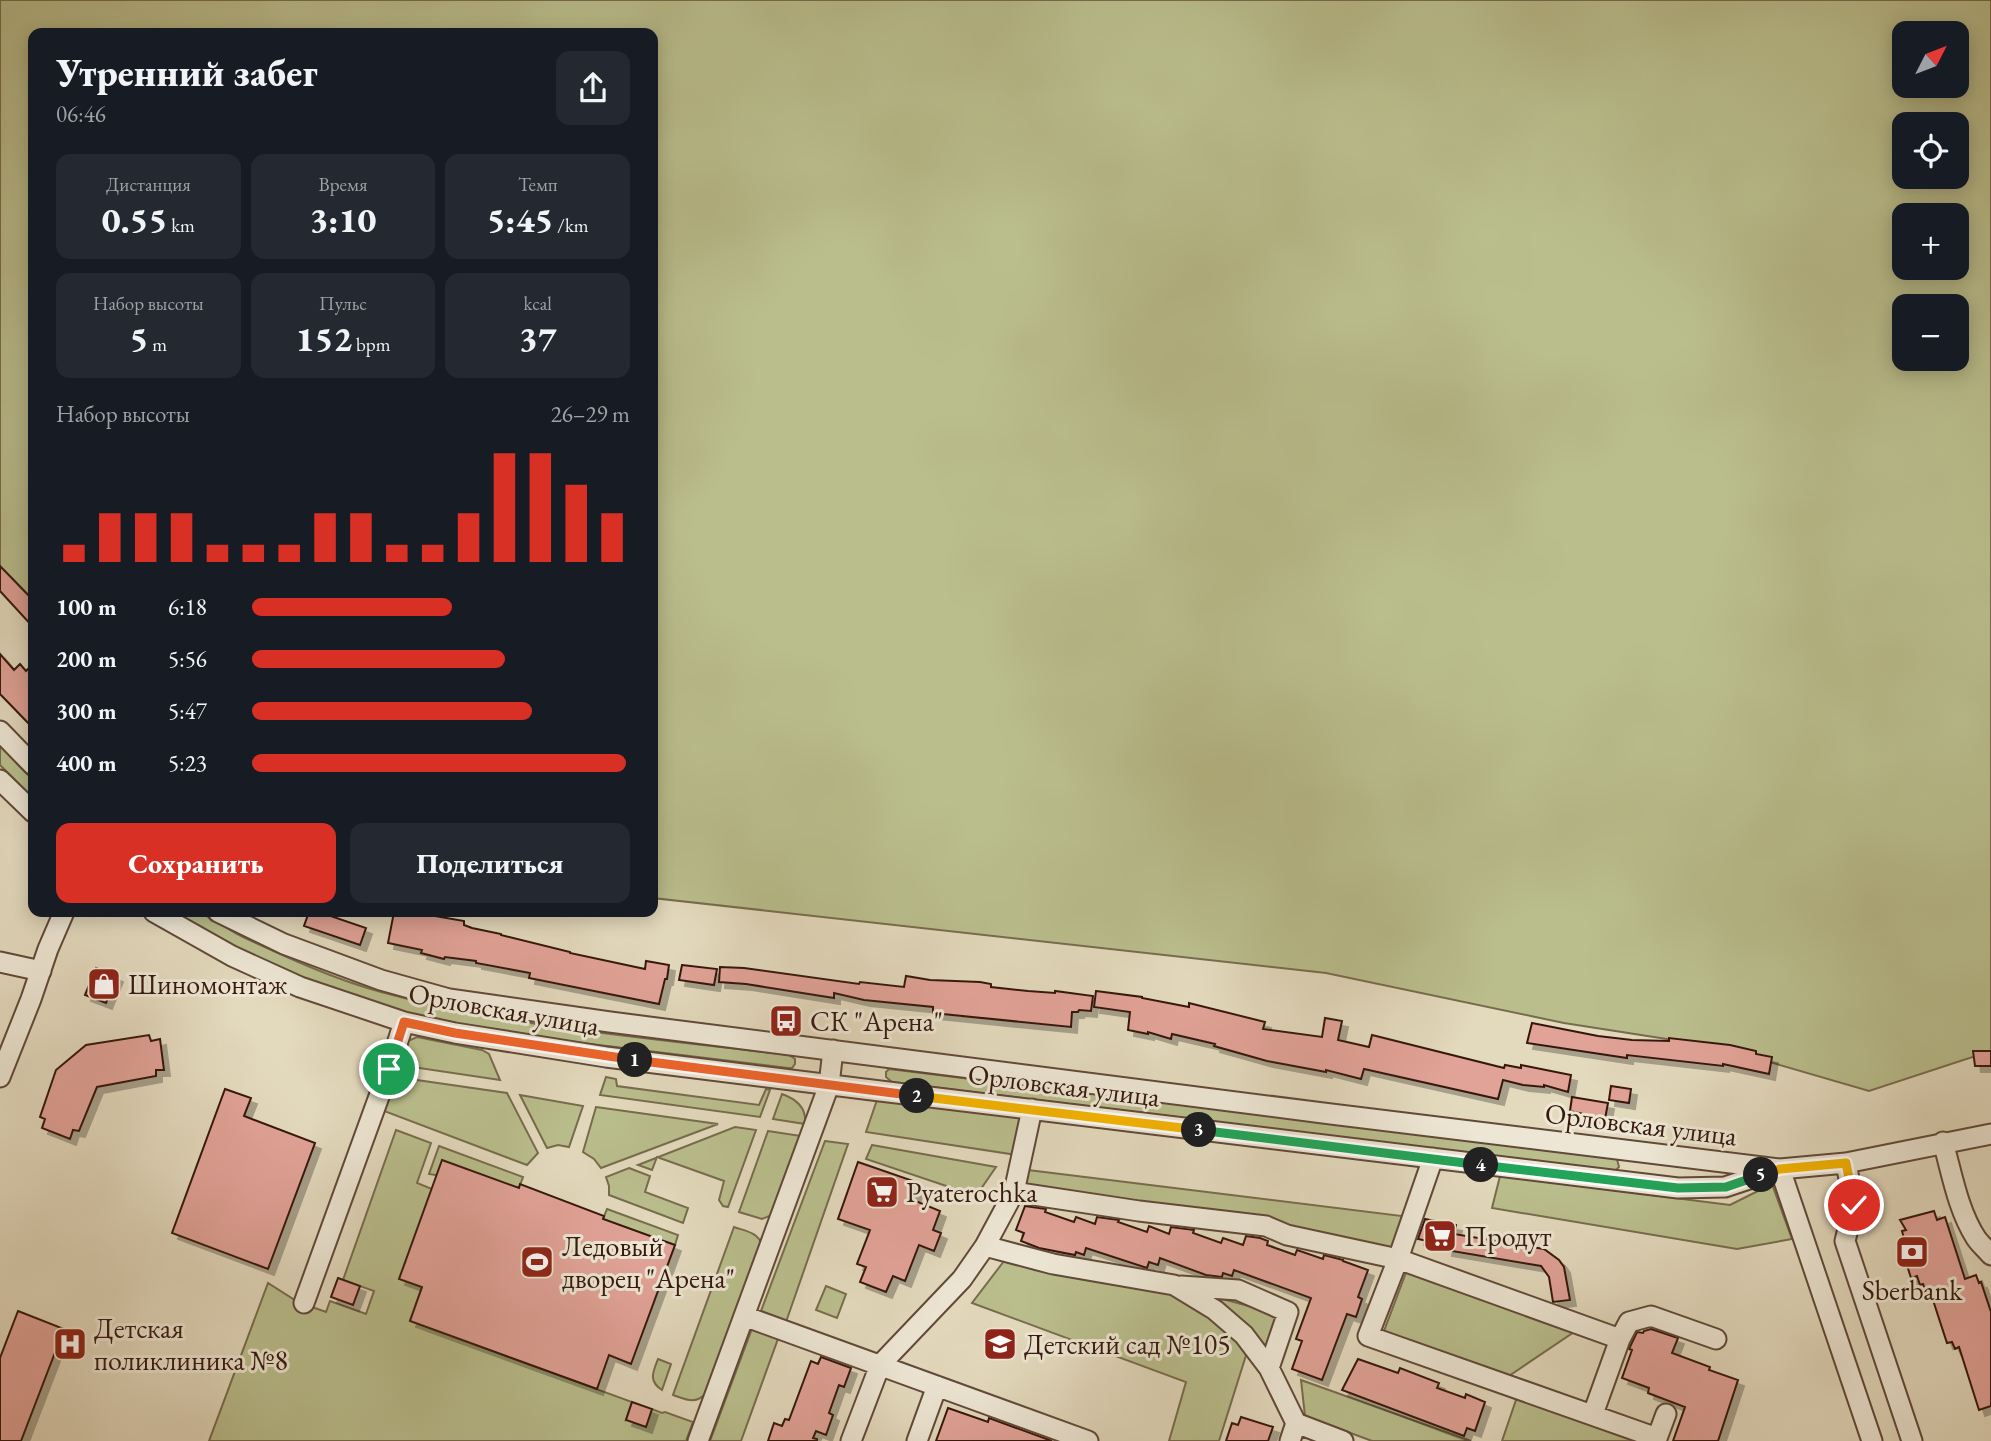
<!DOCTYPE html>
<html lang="ru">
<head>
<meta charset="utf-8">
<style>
	body { margin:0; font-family:"EB Garamond",serif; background:#242831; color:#f1f3f6; height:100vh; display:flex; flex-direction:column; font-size:26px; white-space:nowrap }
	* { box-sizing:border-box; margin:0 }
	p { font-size:23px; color:#9ea1a6 }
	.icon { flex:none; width:38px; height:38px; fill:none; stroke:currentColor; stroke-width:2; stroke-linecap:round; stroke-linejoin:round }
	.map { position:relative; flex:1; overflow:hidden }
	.details { position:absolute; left:28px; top:28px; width:630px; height:889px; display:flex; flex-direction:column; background:#171b24; border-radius:14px; box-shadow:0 4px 18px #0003 }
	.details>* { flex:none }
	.needle { width:46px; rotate:48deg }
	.buttons { position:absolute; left:1892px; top:21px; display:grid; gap:14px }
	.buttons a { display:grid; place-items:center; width:77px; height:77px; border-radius:14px; background:#171b24; box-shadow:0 4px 18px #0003; font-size:35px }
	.pin { position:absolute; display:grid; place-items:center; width:60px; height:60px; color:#fff; margin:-30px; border:4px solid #fff; border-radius:50%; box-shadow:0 2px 7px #0007 }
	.km { position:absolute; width:35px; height:35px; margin:-18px; border-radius:50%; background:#222; color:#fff; font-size:19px; line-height:35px; text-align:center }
	.round { display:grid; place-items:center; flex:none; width:74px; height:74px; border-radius:14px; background:#242831 }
	.overview { display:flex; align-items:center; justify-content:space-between; height:119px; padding:0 28px }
	h1 { font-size:38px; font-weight:800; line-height:52px }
	.stats { display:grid; grid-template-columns:repeat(3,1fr); gap:10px; height:119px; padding:7px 28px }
	.stats div { display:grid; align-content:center; border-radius:14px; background:#242831; text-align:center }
	.stats b { font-size:35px; font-weight:800 }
	.stats small { font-size:19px; font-weight:400 }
	.stats p { font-size:19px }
	.chart { height:196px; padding:14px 28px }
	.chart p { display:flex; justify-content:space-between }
	.chart svg { width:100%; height:126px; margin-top:7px; stroke:#d93025; stroke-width:6 }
	.action { display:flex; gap:14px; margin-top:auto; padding:14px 28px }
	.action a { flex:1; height:80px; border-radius:14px; background:#d93025; color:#fff; font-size:28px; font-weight:800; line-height:80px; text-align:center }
	.action a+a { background:#242831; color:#f1f3f6 }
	ul { padding:0 28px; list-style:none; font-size:23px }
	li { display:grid; grid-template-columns:112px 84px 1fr; align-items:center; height:52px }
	li i { height:18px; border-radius:9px; background:#d93025 }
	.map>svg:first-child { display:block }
</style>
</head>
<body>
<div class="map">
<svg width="1991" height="1441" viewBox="0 0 1991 1441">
	<defs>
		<filter id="shadow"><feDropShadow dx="6" dy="6" stdDeviation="0" flood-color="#0004"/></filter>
	</defs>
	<rect width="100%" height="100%" fill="#e3d9bd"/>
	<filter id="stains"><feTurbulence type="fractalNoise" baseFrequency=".00286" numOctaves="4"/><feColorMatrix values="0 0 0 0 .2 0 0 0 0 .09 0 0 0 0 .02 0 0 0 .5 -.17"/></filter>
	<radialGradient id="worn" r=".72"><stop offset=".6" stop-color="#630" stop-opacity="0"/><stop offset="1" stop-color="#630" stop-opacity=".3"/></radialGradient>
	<path fill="#babe8d" stroke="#786c4d" stroke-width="2" fill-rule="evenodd" d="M 0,0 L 1991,0 L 1991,1051 L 1869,1091 L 1718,1047 L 1564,1023 L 1326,973 L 653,898 L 653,33 L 33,33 L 33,604 L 0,568 ZM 1904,33 L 1956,33 L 1956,86 L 1904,86 ZM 1904,124 L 1956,124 L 1956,177 L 1904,177 ZM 1904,215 L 1956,215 L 1956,268 L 1904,268 ZM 1904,306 L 1956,306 L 1956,359 L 1904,359 Z
		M 0,746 L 33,780 L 33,798 L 0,765 Z
		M 170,912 C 178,912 189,910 197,912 C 209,915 230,931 243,937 C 288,958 334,979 381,992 C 513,1028 654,1038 789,1055 L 795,1059 L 795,1064 L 792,1068 L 788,1068 L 574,1042 L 487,1029 L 418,1016 L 303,979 L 235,948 Z
		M 417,1037 L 482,1050 L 489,1054 L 500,1080 L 399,1065 L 408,1041 Z
		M 889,1069 L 1610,1157 L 1617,1159 L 1619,1167 L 1616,1170 L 1611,1171 L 892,1082 L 886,1077 L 886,1072 Z
		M 396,1077 L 507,1093 L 538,1153 L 527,1165 L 384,1111 Z
		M 606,1077 L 616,1079 L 617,1086 L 759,1105 L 766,1089 L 770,1090 L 760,1117 L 600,1095 Z
		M 782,1094 C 796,1099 807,1108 805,1124 L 773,1119 Z
		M 520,1095 L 583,1106 L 569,1147 L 558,1145 L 547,1148 Z
		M 878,1097 L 1025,1115 L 1017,1155 L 866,1132 Z
		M 596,1107 L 718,1124 L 601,1168 L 594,1159 L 583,1152 Z
		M 735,1127 L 756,1130 L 728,1207 L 723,1206 L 719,1200 L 724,1181 L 657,1157 L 652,1170 L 638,1165 Z
		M 396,1130 L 431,1143 L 417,1183 L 432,1189 L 400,1279 L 422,1287 L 410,1321 L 632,1402 L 626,1420 L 652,1409 L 662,1413 L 665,1412 L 693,1422 L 686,1441 L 209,1441 L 268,1283 L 298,1302 L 326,1312 L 330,1301 L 366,1314 L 374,1291 L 343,1280 Z
		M 768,1131 L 801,1136 L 772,1215 L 762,1219 L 739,1212 Z
		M 825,1141 L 848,1144 L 786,1322 L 761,1311 Z
		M 872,1145 L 996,1167 L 976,1196 L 866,1159 Z
		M 439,1146 L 523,1177 L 519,1188 L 429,1174 Z
		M 629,1168 L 650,1176 L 645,1192 L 688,1208 L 683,1223 L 609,1195 L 609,1186 L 606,1177 Z
		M 1028,1170 L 1402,1216 L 1394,1250 L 1024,1186 Z
		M 1500,1176 L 1730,1205 L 1772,1184 L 1792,1239 L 1737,1249 L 1492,1208 Z
		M 607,1209 L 678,1235 L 675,1245 L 603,1219 Z
		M 734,1227 C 745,1231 758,1232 762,1245 L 705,1394 C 695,1405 685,1399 673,1395 Z
		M 1004,1261 L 1171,1293 L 1208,1312 L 1248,1349 L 1219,1441 L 1169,1441 L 1186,1382 L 972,1303 Z
		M 1407,1270 L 1574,1332 L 1506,1378 L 1384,1331 Z
		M 826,1286 L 846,1294 L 837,1318 L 816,1310 Z
		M 1197,1292 L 1281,1315 L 1267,1356 Z
		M 753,1326 L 779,1336 L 741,1441 L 710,1441 Z
		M 658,1359 L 671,1364 L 662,1390 C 648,1381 653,1372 658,1359 Z
		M 1301,1380 L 1471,1441 L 1372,1441 L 1305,1416 Z
		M 1518,1394 L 1648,1441 L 1502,1441 Z"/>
	<path fill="#e1a297" stroke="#36190d" stroke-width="2" filter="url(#shadow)" d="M 0,566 L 33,600 L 33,627 L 0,591 Z
		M 0,654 L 14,670 L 20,664 L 26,671 L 33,664 L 33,728 L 0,694 Z
		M 309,912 L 319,912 L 366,928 L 360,945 L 304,926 Z
		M 394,912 L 430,912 L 429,915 L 464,921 L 464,925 L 472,928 L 501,934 L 501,935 L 570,952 L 570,953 L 645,969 L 646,961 L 669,965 L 667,979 L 665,979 L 659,1004 L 529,978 L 530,973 L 476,963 L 476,961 L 445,957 L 444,959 L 421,953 L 422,950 L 388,943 Z
		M 682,965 L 717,969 L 714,985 L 679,980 Z
		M 720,967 L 744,968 L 859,984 L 860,982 L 904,987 L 906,976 L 930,980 L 980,982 L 991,984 L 991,987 L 1028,991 L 1055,993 L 1055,991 L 1093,996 L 1091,1011 L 1079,1010 L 1078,1012 L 1072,1012 L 1071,1027 L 933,1013 L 933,1007 L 864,1000 L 834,993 L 834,998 L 746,984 L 719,982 Z
		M 96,968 L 117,976 L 106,1003 L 85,995 Z
		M 1096,991 L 1142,997 L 1142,998 L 1189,1007 L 1189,1003 L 1265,1022 L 1263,1029 L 1322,1037 L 1325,1018 L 1342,1021 L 1338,1040 L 1369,1047 L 1372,1035 L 1504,1068 L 1505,1065 L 1521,1068 L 1521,1065 L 1571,1075 L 1568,1092 L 1544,1085 L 1544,1087 L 1523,1085 L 1503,1080 L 1498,1099 L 1364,1069 L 1361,1079 L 1326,1070 L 1326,1072 L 1267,1061 L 1214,1046 L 1215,1044 L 1172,1034 L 1171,1039 L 1148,1032 L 1148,1034 L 1128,1030 L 1130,1012 L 1094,1007 Z
		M 1532,1023 L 1598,1036 L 1632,1040 L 1669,1041 L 1669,1038 L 1730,1045 L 1756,1051 L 1756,1054 L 1772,1057 L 1769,1074 L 1723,1064 L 1723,1066 L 1627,1055 L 1627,1058 L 1527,1043 Z
		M 149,1035 L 151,1041 L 160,1039 L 164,1070 L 156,1070 L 156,1076 L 97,1087 L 79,1131 L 73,1130 L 70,1139 L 42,1128 L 45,1119 L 40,1117 L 56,1070 L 86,1045 Z
		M 1973,1051 L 1991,1051 L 1991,1066 L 1975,1066 Z
		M 1611,1086 L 1631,1089 L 1629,1103 L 1609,1100 Z
		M 225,1089 L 251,1098 L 244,1116 L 315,1143 L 268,1269 L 172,1233 Z
		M 1572,1097 L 1608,1103 L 1605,1119 L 1570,1111 Z
		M 442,1160 L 519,1188 L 520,1184 L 604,1216 L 603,1219 L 675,1245 L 631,1364 L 609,1355 L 597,1389 L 410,1321 L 422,1287 L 399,1279 Z
		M 858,1162 L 919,1183 L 913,1200 L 940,1211 L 933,1230 L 941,1233 L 934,1251 L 919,1245 L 905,1281 L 893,1276 L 886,1292 L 860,1282 L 866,1267 L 857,1264 L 870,1230 L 838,1219 Z
		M 1025,1206 L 1046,1209 L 1045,1212 L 1074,1222 L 1076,1217 L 1095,1224 L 1097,1217 L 1119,1220 L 1118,1222 L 1147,1232 L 1149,1226 L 1169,1234 L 1171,1227 L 1194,1230 L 1193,1233 L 1221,1243 L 1223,1238 L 1243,1245 L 1246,1236 L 1260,1238 L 1268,1241 L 1267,1245 L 1295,1255 L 1297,1250 L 1323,1259 L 1324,1255 L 1343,1260 L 1343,1261 L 1368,1270 L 1358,1297 L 1362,1299 L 1356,1317 L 1347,1314 L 1322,1380 L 1292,1369 L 1302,1341 L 1296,1339 L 1311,1298 L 1234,1270 L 1232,1276 L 1223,1273 L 1222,1277 L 1206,1275 L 1160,1258 L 1158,1265 L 1149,1262 L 1147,1268 L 1086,1248 L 1084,1255 L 1076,1252 L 1075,1255 L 1039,1248 L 1021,1241 L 1024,1233 L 1016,1230 Z
		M 1934,1211 L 1937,1220 L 1945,1217 L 1965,1279 L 1976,1275 L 1979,1283 L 1981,1282 L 1991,1312 L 1991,1406 L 1979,1410 L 1959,1347 L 1955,1349 L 1952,1342 L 1947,1343 L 1930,1291 L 1926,1292 L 1923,1284 L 1920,1285 L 1917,1276 L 1911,1278 L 1900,1243 L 1905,1242 L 1902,1231 L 1906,1230 L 1900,1220 Z
		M 1425,1219 L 1456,1225 L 1454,1234 L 1544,1249 L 1559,1260 L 1564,1267 L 1570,1300 L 1553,1302 L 1549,1277 L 1541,1266 L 1446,1250 L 1447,1245 L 1418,1239 Z
		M 338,1278 L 360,1286 L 353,1305 L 331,1297 Z
		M 18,1311 L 64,1329 L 21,1441 L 0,1441 L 0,1358 Z
		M 1651,1329 L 1678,1338 L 1672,1353 L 1710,1367 L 1709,1370 L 1738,1380 L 1718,1441 L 1673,1441 L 1685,1407 L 1648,1393 L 1649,1388 L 1622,1378 L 1632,1350 L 1629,1349 L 1637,1332 L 1643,1333 L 1644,1331 Z
		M 821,1357 L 851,1368 L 844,1387 L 839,1385 L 829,1413 L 833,1415 L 826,1435 L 816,1431 L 813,1438 L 817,1439 L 817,1441 L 768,1441 L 774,1423 L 782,1426 L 785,1419 L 789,1420 L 811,1361 L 818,1364 Z
		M 1358,1359 L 1398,1373 L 1400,1368 L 1439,1383 L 1437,1388 L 1465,1398 L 1466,1394 L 1485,1402 L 1475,1431 L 1467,1428 L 1464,1436 L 1342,1390 Z
		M 632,1402 L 652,1409 L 646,1427 L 626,1420 Z
		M 948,1408 L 988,1422 L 989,1418 L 1052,1441 L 936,1441 Z
		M 1241,1417 L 1273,1427 L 1268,1441 L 1226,1441 L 1232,1423 L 1238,1425 Z"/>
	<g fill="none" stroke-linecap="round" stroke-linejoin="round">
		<defs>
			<path id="minor" d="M 0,731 L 33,765
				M 0,780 L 33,812
				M 154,912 L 232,956 L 300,987 L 404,1022 L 455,1033 L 606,1057 L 872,1090 L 1678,1188 L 1725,1187 L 1773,1171
				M 218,912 L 284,944 L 381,980 L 449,999 L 610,1022 L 1331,1114 L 1780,1169 L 1846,1163 L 1991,1134
				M 0,962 L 41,971
				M 0,1077 L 31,999 L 48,949 L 64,912
				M 1943,1142 C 1952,1174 1958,1210 1976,1238 C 1980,1244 1986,1249 1991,1255
				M 1433,1158 L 1398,1259 L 1368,1336 L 1657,1438
				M 1846,1163 L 1854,1205 L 1845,1241 L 1912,1441
				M 1780,1169 L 1872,1441
				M 1014,1192 L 1139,1211 L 1266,1226 L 1287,1235 L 1398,1259 L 1620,1339
				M 985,1246 L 1053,1264 L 1174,1285 L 1215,1310 L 1244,1335 L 1269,1368 L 1296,1423 L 1343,1441
				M 1181,1286 L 1238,1290 L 1288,1312 L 1269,1368
				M 304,1303 L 389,1069 L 404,1022
				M 744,1316 L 1088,1441
				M 1593,1414 L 1620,1339 L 1629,1322 L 1651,1316 L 1716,1339
				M 698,1441 L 829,1085 L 833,1050
				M 851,1441 L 880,1365 L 962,1279 L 985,1246 L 1014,1192 L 1032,1109
				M 917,1441 L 937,1386
				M 1290,1441 L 1296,1423
				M 1656,1441 L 1666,1414"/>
		</defs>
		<use href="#minor" stroke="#614939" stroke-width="23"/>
		<use href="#minor" stroke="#ede6d4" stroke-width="19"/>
	</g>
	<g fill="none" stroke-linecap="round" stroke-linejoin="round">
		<defs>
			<path id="split-1" d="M 389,1069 L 404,1022 L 455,1033 L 635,1060"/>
			<path id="split-2" d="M 635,1060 L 917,1096"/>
			<path id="split-3" d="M 917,1096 L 1199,1130"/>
			<path id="split-4" d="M 1199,1130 L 1481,1165"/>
			<path id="split-5" d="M 1481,1165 L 1678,1188 L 1726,1187 L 1761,1175"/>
			<path id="split-6" d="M 1761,1175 L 1780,1169 L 1846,1163 L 1854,1205"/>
		</defs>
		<use href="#split-1" stroke="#fff" stroke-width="14"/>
		<use href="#split-2" stroke="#fff" stroke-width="14"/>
		<use href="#split-3" stroke="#fff" stroke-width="14"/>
		<use href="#split-4" stroke="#fff" stroke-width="14"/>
		<use href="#split-5" stroke="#fff" stroke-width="14"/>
		<use href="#split-6" stroke="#fff" stroke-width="14"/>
		<use href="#split-1" stroke="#f0652b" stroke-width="9"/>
		<use href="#split-2" stroke="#f0652b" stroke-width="9"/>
		<use href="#split-3" stroke="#f5b400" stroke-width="9"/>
		<use href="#split-4" stroke="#22a559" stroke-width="9"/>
		<use href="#split-5" stroke="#22a559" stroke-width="9"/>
		<use href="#split-6" stroke="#f5b400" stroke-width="9"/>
	</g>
	<defs>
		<symbol id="shop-square" viewBox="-11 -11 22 22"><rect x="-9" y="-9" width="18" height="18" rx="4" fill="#8f2418" stroke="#ede6d4"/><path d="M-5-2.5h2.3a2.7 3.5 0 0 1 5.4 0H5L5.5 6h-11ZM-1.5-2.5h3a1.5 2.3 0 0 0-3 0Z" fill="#fff"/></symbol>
		<symbol id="bus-square" viewBox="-11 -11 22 22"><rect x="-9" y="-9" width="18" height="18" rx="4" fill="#8f2418" stroke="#ede6d4"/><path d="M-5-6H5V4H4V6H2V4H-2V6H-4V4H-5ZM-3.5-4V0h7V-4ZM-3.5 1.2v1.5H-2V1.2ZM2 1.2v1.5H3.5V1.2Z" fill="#fff"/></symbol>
		<symbol id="supermarket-square" viewBox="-11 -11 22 22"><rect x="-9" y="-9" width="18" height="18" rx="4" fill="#8f2418" stroke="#ede6d4"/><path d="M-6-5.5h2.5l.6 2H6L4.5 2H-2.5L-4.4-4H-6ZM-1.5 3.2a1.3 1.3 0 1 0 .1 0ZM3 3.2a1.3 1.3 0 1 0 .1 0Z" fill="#fff"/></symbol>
		<symbol id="bank-square" viewBox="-11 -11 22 22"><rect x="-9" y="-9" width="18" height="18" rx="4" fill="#8f2418" stroke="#ede6d4"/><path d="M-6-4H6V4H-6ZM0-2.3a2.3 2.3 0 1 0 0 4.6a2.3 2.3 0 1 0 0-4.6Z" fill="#fff"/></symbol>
		<symbol id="stadium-square" viewBox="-11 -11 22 22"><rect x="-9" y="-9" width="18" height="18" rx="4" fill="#8f2418" stroke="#ede6d4"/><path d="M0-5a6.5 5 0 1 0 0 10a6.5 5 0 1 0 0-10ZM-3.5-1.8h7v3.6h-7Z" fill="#fff"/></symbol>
		<symbol id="hospital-square" viewBox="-11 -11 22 22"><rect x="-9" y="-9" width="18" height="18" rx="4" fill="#8f2418" stroke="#ede6d4"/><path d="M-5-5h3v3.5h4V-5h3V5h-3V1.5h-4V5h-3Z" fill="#fff"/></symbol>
		<symbol id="school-square" viewBox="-11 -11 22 22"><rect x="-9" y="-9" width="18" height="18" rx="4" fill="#8f2418" stroke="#ede6d4"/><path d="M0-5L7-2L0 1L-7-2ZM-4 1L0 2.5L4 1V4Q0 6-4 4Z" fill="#fff"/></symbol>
	</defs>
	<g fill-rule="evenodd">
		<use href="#shop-square" x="85" y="965" width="38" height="38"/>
		<use href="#bus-square" x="767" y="1002" width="38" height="38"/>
		<use href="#supermarket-square" x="863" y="1173" width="38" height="38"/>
		<use href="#supermarket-square" x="1421" y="1217" width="38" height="38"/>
		<use href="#bank-square" x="1893" y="1233" width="38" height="38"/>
		<use href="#stadium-square" x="518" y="1243" width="38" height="38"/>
		<use href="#hospital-square" x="51" y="1325" width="38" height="38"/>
		<use href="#school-square" x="981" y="1325" width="38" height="38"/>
	</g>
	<g text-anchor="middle" stroke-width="6" stroke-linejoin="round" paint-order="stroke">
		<g font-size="28" fill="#36190d" stroke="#ede6d4" text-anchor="start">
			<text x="128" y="994">Шиномонтаж</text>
			<text x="810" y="1031">СК "Арена"</text>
			<text x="906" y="1202">Pyaterochka</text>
			<text x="1464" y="1246">Продут</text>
			<text x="562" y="1256">Ледовый<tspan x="562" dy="32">дворец "Арена"</tspan></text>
			<text x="1912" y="1300" text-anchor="middle">Sberbank</text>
			<text x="94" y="1338">Детская<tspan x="94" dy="32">поликлиника №8</tspan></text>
			<text x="1024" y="1354">Детский сад №105</text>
		</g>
		<g font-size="28" fill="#36190d" stroke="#ede6d4">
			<text transform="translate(504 1009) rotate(10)" y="10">Орловская улица</text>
			<text transform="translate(1064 1085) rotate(7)" y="10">Орловская улица</text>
			<text transform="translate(1641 1124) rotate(7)" y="10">Орловская улица</text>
		</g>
	</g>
	<rect width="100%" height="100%" filter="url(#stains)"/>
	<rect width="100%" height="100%" fill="url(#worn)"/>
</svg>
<div class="buttons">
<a><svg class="needle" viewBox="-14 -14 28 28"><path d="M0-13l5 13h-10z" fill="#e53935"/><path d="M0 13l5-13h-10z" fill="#9ea1a6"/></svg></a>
<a><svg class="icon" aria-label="locate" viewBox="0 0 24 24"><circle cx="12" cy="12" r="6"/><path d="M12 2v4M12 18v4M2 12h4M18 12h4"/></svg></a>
<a>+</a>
<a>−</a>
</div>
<div class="pin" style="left:389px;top:1069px;background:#1e9e55"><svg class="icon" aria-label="arrive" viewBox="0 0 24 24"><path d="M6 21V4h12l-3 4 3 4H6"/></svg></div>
<div class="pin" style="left:1854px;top:1205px;background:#d93025"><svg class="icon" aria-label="check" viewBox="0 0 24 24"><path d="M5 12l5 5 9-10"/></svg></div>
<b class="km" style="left:635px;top:1060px">1</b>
<b class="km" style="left:917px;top:1096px">2</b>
<b class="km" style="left:1199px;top:1130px">3</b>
<b class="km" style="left:1481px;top:1165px">4</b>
<b class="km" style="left:1761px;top:1175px">5</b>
<section class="details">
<div class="overview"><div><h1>Утренний забег</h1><p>06:46</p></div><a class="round"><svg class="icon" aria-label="share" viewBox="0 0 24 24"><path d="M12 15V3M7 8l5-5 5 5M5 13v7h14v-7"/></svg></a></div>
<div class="stats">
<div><p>Дистанция</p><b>0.55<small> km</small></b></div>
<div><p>Время</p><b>3:10</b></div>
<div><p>Темп</p><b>5:45<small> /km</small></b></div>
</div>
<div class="stats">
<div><p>Набор высоты</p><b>5<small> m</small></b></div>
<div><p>Пульс</p><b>152<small> bpm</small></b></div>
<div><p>kcal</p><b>37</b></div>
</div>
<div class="chart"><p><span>Набор высоты</span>26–29 m</p>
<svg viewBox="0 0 160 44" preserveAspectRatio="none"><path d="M5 44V38M15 44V27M25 44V27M35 44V27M45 44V38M55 44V38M65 44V38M75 44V27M85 44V27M95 44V38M105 44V38M115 44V27M125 44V6M135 44V6M145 44V17M155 44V27"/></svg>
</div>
<ul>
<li><b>100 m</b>6:18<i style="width:53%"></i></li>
<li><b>200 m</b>5:56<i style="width:67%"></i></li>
<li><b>300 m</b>5:47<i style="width:74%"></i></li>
<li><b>400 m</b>5:23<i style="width:99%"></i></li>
</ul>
<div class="action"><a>Сохранить</a><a>Поделиться</a></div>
</section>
</div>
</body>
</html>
